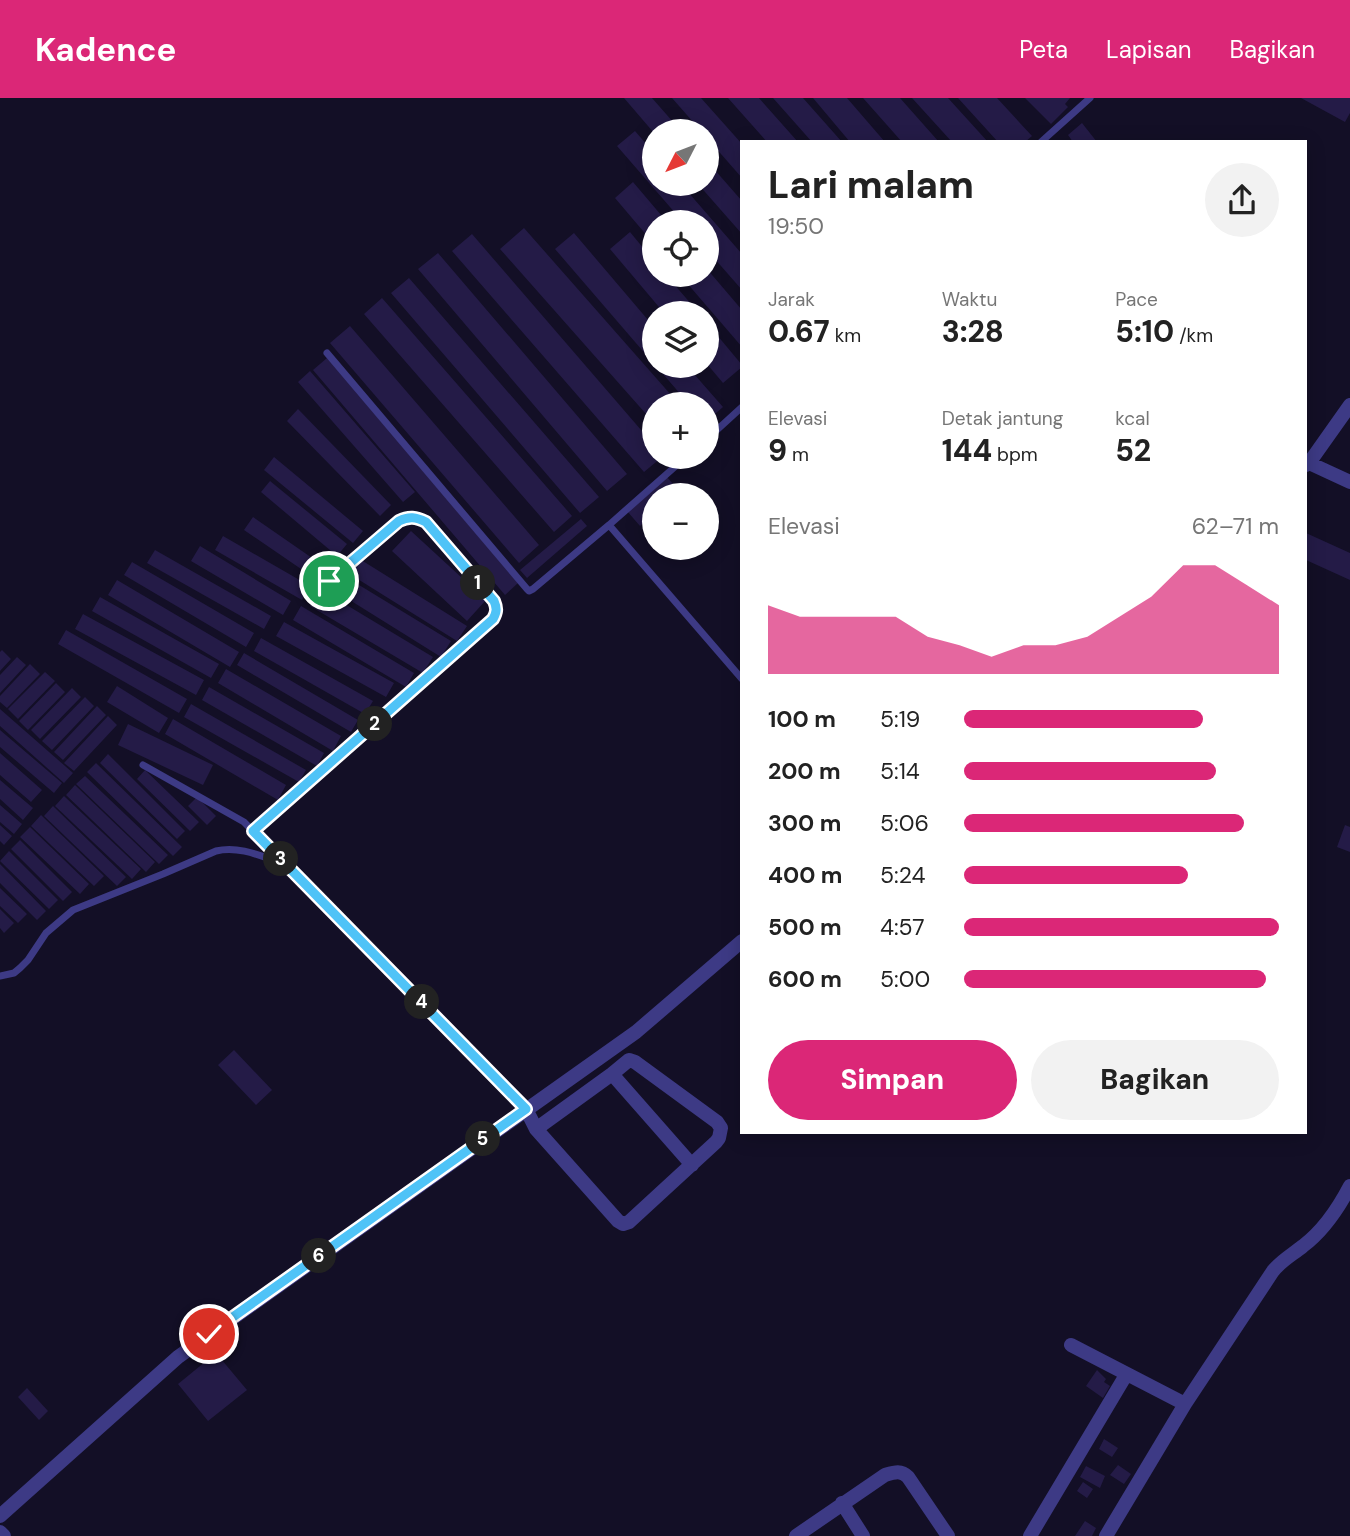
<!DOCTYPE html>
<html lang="id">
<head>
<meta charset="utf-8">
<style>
	body { margin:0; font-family:"DM Sans",sans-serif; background:#f2f2f2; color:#222; height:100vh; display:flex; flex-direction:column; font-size:26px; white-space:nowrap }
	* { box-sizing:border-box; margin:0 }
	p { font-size:23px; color:#767676 }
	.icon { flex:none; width:38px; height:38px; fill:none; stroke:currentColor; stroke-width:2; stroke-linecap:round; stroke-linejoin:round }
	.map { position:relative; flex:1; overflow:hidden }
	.panel { position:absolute; left:740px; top:42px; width:567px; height:994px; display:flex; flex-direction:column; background:#fff; border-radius:0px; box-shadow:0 4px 18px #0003 }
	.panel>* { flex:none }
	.needle { width:46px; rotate:228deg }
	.buttons { position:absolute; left:642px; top:21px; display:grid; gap:14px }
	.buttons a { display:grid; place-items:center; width:77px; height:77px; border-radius:50%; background:#fff; box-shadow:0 4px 18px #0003; font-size:35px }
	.pin { position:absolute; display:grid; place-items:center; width:60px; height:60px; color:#fff; margin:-30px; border:4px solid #fff; border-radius:50%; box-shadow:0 2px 7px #0007 }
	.km { position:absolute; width:35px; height:35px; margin:-18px; border-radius:50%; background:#222; color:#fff; font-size:19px; line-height:35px; text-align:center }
	.round { display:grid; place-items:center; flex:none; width:74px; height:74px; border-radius:37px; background:#f2f2f2 }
	.overview { display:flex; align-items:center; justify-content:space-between; height:119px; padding:0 28px }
	h1 { font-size:38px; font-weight:800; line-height:52px }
	.stats { display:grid; grid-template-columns:repeat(3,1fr); gap:10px; height:119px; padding:7px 28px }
	.stats div { display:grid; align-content:center }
	.stats b { font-size:30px; font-weight:800 }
	.stats small { font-size:19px; font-weight:400 }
	.stats p { font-size:19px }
	.chart { height:196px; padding:14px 28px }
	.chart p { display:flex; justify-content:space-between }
	.chart svg { width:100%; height:126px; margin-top:7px; fill:#db2777; opacity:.7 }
	.button { display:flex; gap:14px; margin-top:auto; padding:14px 28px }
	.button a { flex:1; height:80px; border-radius:42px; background:#db2777; color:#fff; font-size:28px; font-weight:800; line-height:80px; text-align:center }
	.button a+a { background:#f2f2f2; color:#222 }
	ul { padding:0 28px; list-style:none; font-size:23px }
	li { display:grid; grid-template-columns:112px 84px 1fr; align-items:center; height:52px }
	li i { height:18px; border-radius:9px; background:#db2777 }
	header { display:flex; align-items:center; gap:42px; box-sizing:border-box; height:98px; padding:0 35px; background:#db2777; color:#fff }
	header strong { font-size:33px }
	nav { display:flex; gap:38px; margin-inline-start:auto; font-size:24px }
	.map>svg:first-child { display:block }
</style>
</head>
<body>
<header>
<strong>Kadence</strong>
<nav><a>Peta</a><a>Lapisan</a><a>Bagikan</a></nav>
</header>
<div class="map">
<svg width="1350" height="1438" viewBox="0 0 1350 1438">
	<rect width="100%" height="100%" fill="#130f26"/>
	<path fill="#241b47" d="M 624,0 L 652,0 L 681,33 L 654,33 L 654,35 Z
		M 672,0 L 701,0 L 742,46 L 742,80 L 707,40 L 707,33 L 701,33 Z
		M 728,0 L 759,0 L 798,44 L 767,44 Z
		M 773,0 L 803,0 L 842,44 L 812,44 Z
		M 813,0 L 847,0 L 885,44 L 850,44 Z
		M 863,0 L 900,0 L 939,44 L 902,44 Z
		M 912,0 L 948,0 L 988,44 L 952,44 Z
		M 958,0 L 997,0 L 1032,38 L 1025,44 L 998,44 Z
		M 1025,0 L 1070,0 L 1065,6 L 1068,9 L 1051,26 Z
		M 1301,0 L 1350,0 L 1350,15 L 1345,24 Z
		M 1082,25 L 1097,44 L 1073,44 L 1068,37 Z
		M 635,33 L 654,55 L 654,86 L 681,86 L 742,156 L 742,192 L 707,152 L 707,124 L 683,124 L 617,48 Z
		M 707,63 L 742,103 L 742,136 L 698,86 L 707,86 Z
		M 633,84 L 667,124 L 654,124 L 654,146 L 615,100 Z
		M 524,130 L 679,306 L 654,306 L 654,325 L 500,151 Z
		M 630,134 L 654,163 L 654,177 L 666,177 L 699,215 L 664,215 L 610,151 Z
		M 574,135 L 654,229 L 654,266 L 555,151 Z
		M 472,136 L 654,347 L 654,359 L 662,359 L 644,374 L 452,153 Z
		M 438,155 L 627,376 L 607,393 L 418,171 Z
		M 707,171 L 742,212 L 742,249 L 680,177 L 707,177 Z
		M 409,180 L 599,399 L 580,415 L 391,195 Z
		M 382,200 L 572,418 L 554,434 L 364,216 Z
		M 707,225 L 742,267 L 742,269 L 723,285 L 707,266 Z
		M 350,228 L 539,447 L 519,465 L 330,245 Z
		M 327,260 L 518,485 L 505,497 L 313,272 Z
		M 656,268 L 687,268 L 723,309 L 707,323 L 707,306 L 689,306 Z
		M 310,273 L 415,394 L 403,404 L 298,284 Z
		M 298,311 L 391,407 L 380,418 L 287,323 Z
		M 274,359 L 363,433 L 353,445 L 264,372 Z
		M 667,379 L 680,394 L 676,397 L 654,397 L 654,415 L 640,428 L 627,413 Z
		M 270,383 L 347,446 L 337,458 L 261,394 Z
		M 253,419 L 328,471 L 320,484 L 244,432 Z
		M 581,421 L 587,428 L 527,480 L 520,472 Z
		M 411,433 L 486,502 L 467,523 L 392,453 Z
		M 1306,435 L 1350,455 L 1350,482 L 1306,462 Z
		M 223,438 L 310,488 L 302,502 L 215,452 Z
		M 200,448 L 291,503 L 283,517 L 191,463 Z
		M 155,452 L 271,518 L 264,531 L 147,465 Z
		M 358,460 L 467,528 L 457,543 L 348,475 Z
		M 132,464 L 254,535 L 246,549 L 124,477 Z
		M 341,476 L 451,543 L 441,559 L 332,491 Z
		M 117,482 L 239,554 L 230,569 L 108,497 Z
		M 320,491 L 433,559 L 423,575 L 310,508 Z
		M 100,499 L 219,566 L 211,580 L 92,513 Z
		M 301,508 L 414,575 L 406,589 L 293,522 Z
		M 83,516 L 204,582 L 196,597 L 75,531 Z
		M 284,524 L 394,585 L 386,599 L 276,538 Z
		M 66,532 L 187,601 L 179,615 L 58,546 Z
		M 261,540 L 373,603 L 365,616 L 254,553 Z
		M 2,552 L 11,561 L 0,573 L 0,554 Z
		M 244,555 L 358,622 L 351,634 L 237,567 Z
		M 17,559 L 26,567 L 0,595 L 0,577 Z
		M 30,566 L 40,576 L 7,610 L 0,604 L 0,598 Z
		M 226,571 L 341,638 L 333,653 L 218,585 Z
		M 45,574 L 55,583 L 18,621 L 8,611 Z
		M 56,585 L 65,594 L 28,632 L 19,623 Z
		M 117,588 L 168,620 L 159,635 L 107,604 Z
		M 209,589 L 324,655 L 317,668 L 202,602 Z
		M 72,590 L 81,599 L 40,641 L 31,632 Z
		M 85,599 L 94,608 L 52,652 L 42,643 Z
		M 191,606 L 306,672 L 299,684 L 184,619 Z
		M 97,608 L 106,617 L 63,662 L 54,654 Z
		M 0,611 L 73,675 L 64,685 L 0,628 Z
		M 108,618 L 117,627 L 74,673 L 64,665 Z
		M 173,621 L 286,687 L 278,702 L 165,636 Z
		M 128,626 L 213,667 L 203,687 L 118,647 Z
		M 0,632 L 62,685 L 54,695 L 0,649 Z
		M 0,655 L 42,692 L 31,704 L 0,677 Z
		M 108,656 L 185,733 L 177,741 L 100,665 Z
		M 96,665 L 182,749 L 173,758 L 87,674 Z
		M 145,672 L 199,724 L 190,733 L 137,681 Z
		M 85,678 L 168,757 L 159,766 L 76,686 Z
		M 0,682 L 33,710 L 23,722 L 0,701 Z
		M 75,687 L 155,764 L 146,774 L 66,697 Z
		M 64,698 L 141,771 L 132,781 L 55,708 Z
		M 197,699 L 216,718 L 207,727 L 188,708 Z
		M 0,707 L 22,726 L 14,736 L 0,724 Z
		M 53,708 L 126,779 L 117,788 L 44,718 Z
		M 41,717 L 104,778 L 94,788 L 31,728 Z
		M 0,727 L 12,738 L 4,747 L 0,743 Z
		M 1345,727 L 1350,729 L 1350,754 L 1337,749 Z
		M 30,729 L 89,786 L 80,796 L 20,739 Z
		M 20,742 L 72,794 L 63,803 L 11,751 Z
		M 9,753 L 58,802 L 49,811 L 0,763 Z
		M 0,766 L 46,813 L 37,822 L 0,785 Z
		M 0,790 L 27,816 L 18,825 L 0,808 Z
		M 0,811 L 14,825 L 4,835 L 0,830 Z
		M 234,952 L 272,992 L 256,1007 L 218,967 Z
		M 216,1255 L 247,1292 L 208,1323 L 178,1286 Z
		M 1097,1272 L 1106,1281 L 1104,1284 L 1110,1288 L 1103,1300 L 1086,1288 Z
		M 27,1290 L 48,1313 L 39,1322 L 18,1299 Z
		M 1104,1341 L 1118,1350 L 1112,1359 L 1099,1351 Z
		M 1118,1367 L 1131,1376 L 1124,1386 L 1110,1377 Z
		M 1086,1368 L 1105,1378 L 1100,1390 L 1080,1379 Z
		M 1083,1384 L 1093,1391 L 1087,1400 L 1077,1393 Z
		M 1085,1423 L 1096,1430 L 1092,1438 L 1075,1438 Z"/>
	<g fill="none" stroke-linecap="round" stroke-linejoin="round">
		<path stroke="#3d3a85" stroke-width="7" d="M 1041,44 L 1090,0
			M 327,255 L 527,491 L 529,493 L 533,491 L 609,427 L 742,581
			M 707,341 L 742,309
			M 609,427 L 686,359
			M 143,667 L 244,724 L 526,1011
			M 253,733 L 493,521 C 497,514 497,510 493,503 L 426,424 C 416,419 409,418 399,423 L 329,483
			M 0,878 L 14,875 L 20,870 L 28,862 L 46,835 L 73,812 L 163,776 L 216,753 C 239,747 263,759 284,766"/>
		<path stroke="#3d3a85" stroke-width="14" d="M 1309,365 L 1350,384
			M 1306,367 L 1309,365 L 1350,307
			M 612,976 L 692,1067
			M 526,1011 L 536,1031 L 618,1123 L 623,1126 L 629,1124 L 716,1044 L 719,1040 L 721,1030 L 717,1024 L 635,964 L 629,962 L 612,976 L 536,1031
			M 1071,1247 L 1185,1306
			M 842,1405 L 863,1438
			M 0,1418 L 178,1259 L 636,934 L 742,843
			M 0,1434 L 4,1438
			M 796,1438 L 885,1377 C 895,1374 901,1372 908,1379 L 948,1438
			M 1030,1438 L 1126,1277
			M 1106,1438 L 1185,1306 L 1273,1173 C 1282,1162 1292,1157 1303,1148 C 1323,1133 1338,1111 1350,1088"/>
	</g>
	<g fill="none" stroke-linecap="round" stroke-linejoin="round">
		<defs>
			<path id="route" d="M 209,1236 L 526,1011 L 253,733 L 493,521 C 497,514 497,510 494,503 L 426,424 C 416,419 409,418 399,423 L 329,483"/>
		</defs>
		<use href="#route" stroke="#fff" stroke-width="14"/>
		<use href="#route" stroke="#4fc3f7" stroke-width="9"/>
	</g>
</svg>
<div class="buttons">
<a><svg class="needle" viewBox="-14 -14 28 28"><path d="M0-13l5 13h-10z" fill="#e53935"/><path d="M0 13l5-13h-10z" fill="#767676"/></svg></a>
<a><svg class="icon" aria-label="locate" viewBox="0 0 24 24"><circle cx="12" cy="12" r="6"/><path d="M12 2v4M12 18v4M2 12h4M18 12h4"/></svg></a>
<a><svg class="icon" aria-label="layers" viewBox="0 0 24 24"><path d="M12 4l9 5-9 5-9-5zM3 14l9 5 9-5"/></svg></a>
<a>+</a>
<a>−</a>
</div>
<div class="pin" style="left:329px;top:483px;background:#1e9e55"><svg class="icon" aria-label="arrive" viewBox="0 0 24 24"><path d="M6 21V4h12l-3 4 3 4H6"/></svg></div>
<div class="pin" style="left:209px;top:1236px;background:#d93025"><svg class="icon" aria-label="check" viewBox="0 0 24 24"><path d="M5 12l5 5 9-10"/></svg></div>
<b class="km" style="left:478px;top:485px">1</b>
<b class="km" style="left:375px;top:626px">2</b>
<b class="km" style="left:281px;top:761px">3</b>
<b class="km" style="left:422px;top:904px">4</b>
<b class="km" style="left:483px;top:1041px">5</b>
<b class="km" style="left:319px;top:1158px">6</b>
<section class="panel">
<div class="overview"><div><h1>Lari malam</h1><p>19:50</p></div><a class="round"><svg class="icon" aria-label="share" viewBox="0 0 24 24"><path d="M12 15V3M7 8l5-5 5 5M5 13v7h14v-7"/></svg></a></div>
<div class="stats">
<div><p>Jarak</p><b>0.67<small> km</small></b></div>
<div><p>Waktu</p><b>3:28</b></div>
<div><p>Pace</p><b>5:10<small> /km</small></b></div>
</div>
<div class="stats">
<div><p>Elevasi</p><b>9<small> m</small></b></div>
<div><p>Detak jantung</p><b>144<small> bpm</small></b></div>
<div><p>kcal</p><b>52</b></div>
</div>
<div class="chart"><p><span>Elevasi</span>62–71 m</p>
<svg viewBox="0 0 160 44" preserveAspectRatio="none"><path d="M0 44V20L10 24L20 24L30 24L40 24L50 31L60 34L70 38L80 34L90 34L100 31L110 24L120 17L130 6L140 6L150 13L160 20V44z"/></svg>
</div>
<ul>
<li><b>100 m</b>5:19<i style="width:76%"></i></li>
<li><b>200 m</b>5:14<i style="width:80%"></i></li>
<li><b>300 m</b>5:06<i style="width:89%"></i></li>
<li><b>400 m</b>5:24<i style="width:71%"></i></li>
<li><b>500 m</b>4:57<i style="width:100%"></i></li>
<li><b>600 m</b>5:00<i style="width:96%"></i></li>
</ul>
<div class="button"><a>Simpan</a><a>Bagikan</a></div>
</section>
</div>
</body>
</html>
